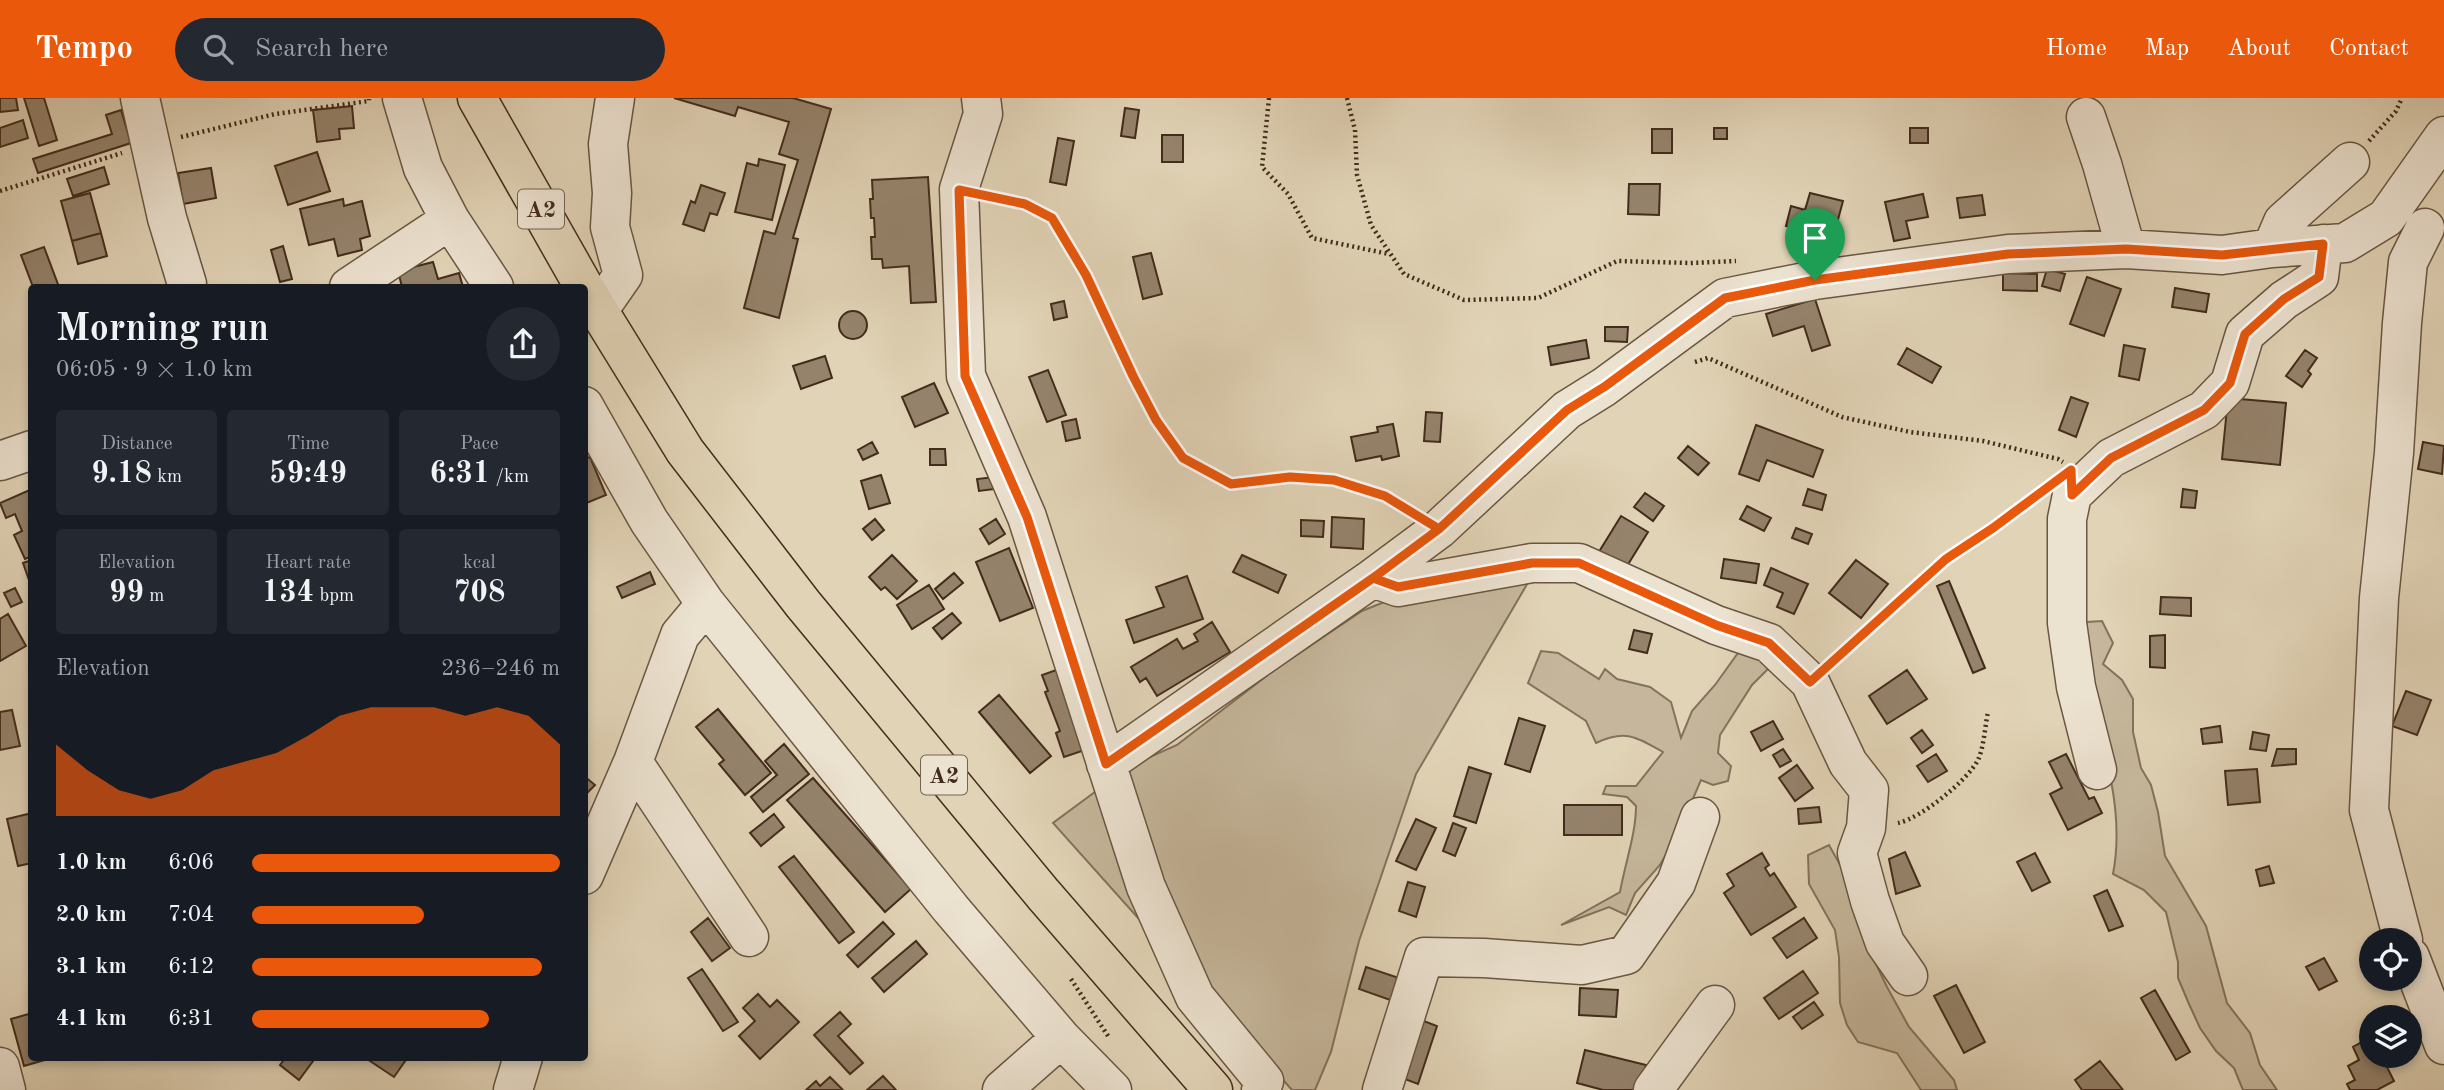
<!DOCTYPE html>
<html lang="en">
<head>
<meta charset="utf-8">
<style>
	body { margin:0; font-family:"Old Standard TT",serif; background:#242831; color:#f1f3f6; height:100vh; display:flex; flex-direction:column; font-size:26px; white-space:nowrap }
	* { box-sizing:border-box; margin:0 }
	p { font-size:23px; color:#9ea1a6 }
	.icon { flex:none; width:38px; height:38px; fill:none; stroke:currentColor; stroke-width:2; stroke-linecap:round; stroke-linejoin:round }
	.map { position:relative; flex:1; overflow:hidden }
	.sheet { position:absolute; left:28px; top:186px; width:560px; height:777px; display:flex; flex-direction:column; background:#171b24; border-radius:7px; box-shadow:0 4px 10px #0003 }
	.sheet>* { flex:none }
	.tools { position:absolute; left:2359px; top:830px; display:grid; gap:14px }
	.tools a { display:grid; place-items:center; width:63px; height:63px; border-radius:50%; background:#171b24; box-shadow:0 4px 10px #0003; font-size:35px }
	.pin { position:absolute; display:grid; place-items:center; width:60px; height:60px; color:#fff; margin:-72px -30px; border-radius:50% 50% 50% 0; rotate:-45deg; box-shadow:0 0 7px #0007 }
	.pin .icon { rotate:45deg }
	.round { display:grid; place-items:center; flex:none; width:74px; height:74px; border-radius:37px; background:#242831 }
	.summary { display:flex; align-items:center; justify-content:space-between; height:119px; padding:0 28px }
	h1 { font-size:38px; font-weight:800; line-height:52px }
	.metrics { display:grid; grid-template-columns:repeat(3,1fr); gap:10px; height:119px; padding:7px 28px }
	.metrics div { display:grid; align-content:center; border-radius:7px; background:#242831; text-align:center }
	.metrics b { font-size:30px; font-weight:800 }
	.metrics small { font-size:19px; font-weight:400 }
	.metrics p { font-size:19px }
	.chart { height:196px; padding:14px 28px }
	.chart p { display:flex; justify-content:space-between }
	.chart svg { width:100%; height:126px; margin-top:7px; fill:#ea580c; opacity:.7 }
	ul { padding:0 28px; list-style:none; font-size:23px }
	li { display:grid; grid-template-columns:112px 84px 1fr; align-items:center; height:52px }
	li i { height:18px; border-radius:9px; background:#ea580c }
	header { display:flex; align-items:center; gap:42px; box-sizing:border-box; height:98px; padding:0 35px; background:#ea580c; color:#fff }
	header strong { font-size:33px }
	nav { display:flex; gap:38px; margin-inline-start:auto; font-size:24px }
	.search { width:490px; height:63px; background:#242831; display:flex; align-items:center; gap:18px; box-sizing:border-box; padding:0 24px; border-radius:38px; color:#9ea1a6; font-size:26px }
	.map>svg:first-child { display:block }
</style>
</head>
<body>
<header>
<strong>Tempo</strong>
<div class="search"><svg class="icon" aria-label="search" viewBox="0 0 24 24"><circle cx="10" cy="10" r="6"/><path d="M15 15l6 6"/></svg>Search here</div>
<nav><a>Home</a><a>Map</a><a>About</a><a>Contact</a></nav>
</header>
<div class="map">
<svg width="2444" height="992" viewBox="0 0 2444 992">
	<rect width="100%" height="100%" fill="#e1d3b6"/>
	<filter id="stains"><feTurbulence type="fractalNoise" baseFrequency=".00286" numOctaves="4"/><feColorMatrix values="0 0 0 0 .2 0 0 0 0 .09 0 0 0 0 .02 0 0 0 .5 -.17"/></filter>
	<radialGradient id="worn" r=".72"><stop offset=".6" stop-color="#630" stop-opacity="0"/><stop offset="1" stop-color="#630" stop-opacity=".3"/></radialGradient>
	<path fill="#c6b79c" stroke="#84725c" stroke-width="2" d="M 1533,476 L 1416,676 L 1359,843 L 1331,954 L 1315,992 L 1292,992 L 1053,725 L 1130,668 L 1177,647 L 1273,573 L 1362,513 L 1414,492 Z
		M 2102,523 L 2113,545 L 2103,566 L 2122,582 L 2133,601 L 2133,634 L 2141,670 L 2151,687 L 2158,714 L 2165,758 L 2206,828 L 2227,905 L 2250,935 L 2260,967 L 2277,992 L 2243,992 L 2234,970 L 2216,953 L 2200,930 L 2189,906 L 2178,880 L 2178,864 L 2166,814 L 2144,792 L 2113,776 C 2128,698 2093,620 2071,547 L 2087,524 Z
		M 1754,552 L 1769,570 L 1752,587 L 1720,637 L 1718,655 L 1731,668 L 1728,683 L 1713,687 L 1701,682 L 1678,735 L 1660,767 L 1635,795 L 1626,817 L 1609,809 L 1561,827 L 1620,794 C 1625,765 1636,736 1636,708 L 1627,699 L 1603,696 L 1606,688 L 1636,688 L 1663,654 C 1636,639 1626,631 1596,645 L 1586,623 L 1528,585 L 1541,553 L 1558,555 L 1599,581 L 1605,571 L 1617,581 L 1650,589 L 1671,604 L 1681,640 L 1692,613 L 1715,587 L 1738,555 Z
		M 1829,747 L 1850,785 L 1863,839 L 1887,889 L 1909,929 L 1954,982 L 1957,992 L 1921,992 L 1897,955 L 1858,944 L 1847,927 L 1840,905 L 1839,859 L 1835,832 L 1809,786 L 1808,757 Z"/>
	<path fill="#95836c" stroke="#432c1c" stroke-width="2" d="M 0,0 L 16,0 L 18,12 L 0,14 Z
		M 24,0 L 44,0 L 57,42 L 39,48 Z
		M 674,0 L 793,0 L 831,11 L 793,140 L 798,141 L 779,220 L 744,210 L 764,133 L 775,136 L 798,62 L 779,56 L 789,24 L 738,9 L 735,18 Z
		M 352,8 L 354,30 L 339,31 L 340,41 L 317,44 L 313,12 Z
		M 1125,10 L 1139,12 L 1135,40 L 1121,38 Z
		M 121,12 L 131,45 L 38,75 L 33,61 L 112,36 L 106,17 Z
		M 23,22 L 28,40 L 0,49 L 0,30 Z
		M 1714,30 L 1727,30 L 1727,41 L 1714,41 Z
		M 1910,30 L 1928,30 L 1928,45 L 1910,45 Z
		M 1652,31 L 1672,31 L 1672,55 L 1652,55 Z
		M 1162,37 L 1183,37 L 1183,64 L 1162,64 Z
		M 1058,40 L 1074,43 L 1066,87 L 1050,84 Z
		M 317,54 L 330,93 L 288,107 L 275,68 Z
		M 759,61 L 785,67 L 772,122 L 735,114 L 747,65 L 758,68 Z
		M 104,69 L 109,86 L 73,98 L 67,81 Z
		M 211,70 L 216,100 L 183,106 L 178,75 Z
		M 928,79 L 936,204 L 911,205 L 909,168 L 883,170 L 882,161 L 872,161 L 871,139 L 875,139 L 874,120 L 871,120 L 870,101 L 873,101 L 872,82 Z
		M 1629,86 L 1660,86 L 1659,117 L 1628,116 Z
		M 701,87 L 725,95 L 717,117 L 710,115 L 704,133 L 683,126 L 691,103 L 695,105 Z
		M 90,95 L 101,135 L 72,143 L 61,103 Z
		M 1810,95 L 1843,103 L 1833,140 L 1786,128 L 1791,108 L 1805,112 Z
		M 1923,96 L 1928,119 L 1906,123 L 1910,140 L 1894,143 L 1885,104 Z
		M 1982,97 L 1985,117 L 1960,120 L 1957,100 Z
		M 343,101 L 344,108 L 362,103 L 370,138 L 360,141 L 362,152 L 338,158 L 334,141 L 309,147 L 300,111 Z
		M 101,135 L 107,158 L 78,166 L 72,143 Z
		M 283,148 L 292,181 L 280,184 L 271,152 Z
		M 44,149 L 59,189 L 33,189 L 21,157 Z
		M 1151,155 L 1162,196 L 1143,201 L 1133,159 Z
		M 433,164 L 438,181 L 459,175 L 463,189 L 402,189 L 398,173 Z
		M 2047,171 L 2065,176 L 2060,193 L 2042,188 Z
		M 2003,175 L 2037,176 L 2037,193 L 2003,192 Z
		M 2087,179 L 2121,191 L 2104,238 L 2070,226 Z
		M 2175,190 L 2209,196 L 2206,214 L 2172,209 Z
		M 1815,201 L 1830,247 L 1812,253 L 1804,228 L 1773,238 L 1766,216 Z
		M 1064,203 L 1067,219 L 1054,222 L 1051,206 Z
		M839 227a14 14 0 1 1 28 0a14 14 0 1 1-28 0Z
		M 1605,229 L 1628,229 L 1627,244 L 1605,243 Z
		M 1586,242 L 1589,260 L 1551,267 L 1548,249 Z
		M 2124,247 L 2145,251 L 2139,282 L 2119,278 Z
		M 1907,250 L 1941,269 L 1932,285 L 1898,266 Z
		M 2305,252 L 2317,260 L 2308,273 L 2311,276 L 2302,289 L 2286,278 Z
		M 825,258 L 832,280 L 801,291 L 793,268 Z
		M 1048,272 L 1066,317 L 1047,324 L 1029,279 Z
		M 934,285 L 948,315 L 915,329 L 902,299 Z
		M 2071,299 L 2088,305 L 2076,339 L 2059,332 Z
		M 2228,300 L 2286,305 L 2280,367 L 2222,361 Z
		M 1426,314 L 1442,315 L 1440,344 L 1424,343 Z
		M 1076,321 L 1080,340 L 1066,343 L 1062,324 Z
		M 1393,326 L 1399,358 L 1382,362 L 1381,358 L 1356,363 L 1351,339 L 1378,334 L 1377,329 Z
		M 1756,327 L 1823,352 L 1813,379 L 1767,362 L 1759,383 L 1739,376 Z
		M 872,344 L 878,355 L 863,362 L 858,352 Z
		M 2423,344 L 2444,348 L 2442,376 L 2418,371 Z
		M 1688,348 L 1709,365 L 1698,377 L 1678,360 Z
		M 930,351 L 945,351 L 946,367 L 930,367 Z
		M 590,359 L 606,397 L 584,406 L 584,361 Z
		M 881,377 L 890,405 L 869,411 L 861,383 Z
		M 994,379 L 995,391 L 979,393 L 977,381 Z
		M 32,391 L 32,458 L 25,461 L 14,437 L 22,433 L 15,416 L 6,420 L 0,405 Z
		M 1808,391 L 1826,397 L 1822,412 L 1803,407 Z
		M 2183,391 L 2197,393 L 2195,410 L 2181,409 Z
		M 1645,395 L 1664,408 L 1653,423 L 1634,409 Z
		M 1747,408 L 1771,420 L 1764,433 L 1740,421 Z
		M 1621,418 L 1648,434 L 1624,473 L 1597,457 Z
		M 1332,419 L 1364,421 L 1363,451 L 1331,449 Z
		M 875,421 L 884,432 L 872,442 L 863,431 Z
		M 996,421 L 1005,436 L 989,446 L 980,431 Z
		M 1301,422 L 1324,423 L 1323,439 L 1301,438 Z
		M 1796,430 L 1812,436 L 1808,446 L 1792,440 Z
		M 1009,450 L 1033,510 L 1000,523 L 976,464 Z
		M 892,457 L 917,483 L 897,501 L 885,489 L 881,492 L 869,479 Z
		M 1242,457 L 1286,477 L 1278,495 L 1233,474 Z
		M 1724,461 L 1759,466 L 1756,485 L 1721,480 Z
		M 32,462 L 32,484 L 30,485 L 23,465 Z
		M 1856,462 L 1888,486 L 1861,520 L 1829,495 Z
		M 1771,470 L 1808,486 L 1794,516 L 1777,509 L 1783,495 L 1764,487 Z
		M 650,474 L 655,486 L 622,500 L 617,489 Z
		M 954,475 L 963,485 L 943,501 L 935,491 Z
		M 1187,478 L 1203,521 L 1134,545 L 1126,522 L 1164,509 L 1156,489 Z
		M 1949,483 L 1985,570 L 1973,575 L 1937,488 Z
		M 929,487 L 944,511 L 912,531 L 897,507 Z
		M 15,490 L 22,504 L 11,509 L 4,495 Z
		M 2161,499 L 2191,500 L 2191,518 L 2160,516 Z
		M 952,515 L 961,525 L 942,541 L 933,530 Z
		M 8,516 L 26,548 L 0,563 L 0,521 Z
		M 1212,524 L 1230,554 L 1157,598 L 1146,580 L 1140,584 L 1131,569 L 1177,541 L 1183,551 L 1198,543 L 1194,536 Z
		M 1634,532 L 1652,536 L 1647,555 L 1629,551 Z
		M 2165,537 L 2165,570 L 2150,569 L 2150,538 Z
		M 1062,570 L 1091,650 L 1064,659 L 1056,635 L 1060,633 L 1045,594 L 1048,593 L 1042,577 Z
		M 1907,572 L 1927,601 L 1887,626 L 1869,598 Z
		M 2406,593 L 2431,602 L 2417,637 L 2392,628 Z
		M 999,597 L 1051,658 L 1030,675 L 979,614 Z
		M 718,611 L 771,675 L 745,697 L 719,666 L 724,662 L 696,629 Z
		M 12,612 L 20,648 L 0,652 L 0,614 Z
		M 1519,620 L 1545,628 L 1530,674 L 1505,666 Z
		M 1773,623 L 1783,641 L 1761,653 L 1751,634 Z
		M 2220,628 L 2222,644 L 2203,646 L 2201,631 Z
		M 1922,632 L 1933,647 L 1922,655 L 1911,640 Z
		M 2253,634 L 2269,637 L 2266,653 L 2250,651 Z
		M 784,646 L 809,676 L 763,714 L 751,699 L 777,677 L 765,663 Z
		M 1783,651 L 1791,663 L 1780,669 L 1773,657 Z
		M 2277,651 L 2296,651 L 2296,666 L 2272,668 Z
		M 1936,656 L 1947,673 L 1928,684 L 1917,668 Z
		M 2066,656 L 2089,701 L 2094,699 L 2102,715 L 2068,732 L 2050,696 L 2062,690 L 2049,664 Z
		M 1797,667 L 1813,690 L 1795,703 L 1779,680 Z
		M 1469,669 L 1491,676 L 1476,725 L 1454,718 Z
		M 2257,671 L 2260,704 L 2228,707 L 2225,673 Z
		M 584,678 L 595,687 L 584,698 Z
		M 813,680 L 911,791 L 885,814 L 787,702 Z
		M 1564,707 L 1622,707 L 1622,737 L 1564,737 Z
		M 1819,709 L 1821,724 L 1799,726 L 1798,711 Z
		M 32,715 L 32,765 L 18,768 L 7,721 Z
		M 774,716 L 784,729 L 761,748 L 750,735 Z
		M 1416,721 L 1436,730 L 1416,772 L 1396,763 Z
		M 1453,725 L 1466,730 L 1455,758 L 1443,753 Z
		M 1905,754 L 1920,788 L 1896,796 L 1889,761 Z
		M 1762,755 L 1769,767 L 1765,770 L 1770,778 L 1774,775 L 1796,809 L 1751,837 L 1724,795 L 1734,788 L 1727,776 Z
		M 2035,755 L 2050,784 L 2032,793 L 2017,764 Z
		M 794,758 L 854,834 L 839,845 L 779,769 Z
		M 2269,768 L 2274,785 L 2260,788 L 2256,772 Z
		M 1408,784 L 1425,789 L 1416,819 L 1399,813 Z
		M 2107,792 L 2123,828 L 2109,833 L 2094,798 Z
		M 708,820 L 730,850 L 712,863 L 691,834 Z
		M 1804,820 L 1817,840 L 1787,860 L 1773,840 Z
		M 883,824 L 894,836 L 858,869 L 847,857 Z
		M 916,843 L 927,856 L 884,894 L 872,880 Z
		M 2324,860 L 2337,883 L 2319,892 L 2306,869 Z
		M 1366,869 L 1402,881 L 1393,903 L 1359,891 Z
		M 702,871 L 738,924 L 723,933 L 688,880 Z
		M 1803,873 L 1818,895 L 1779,921 L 1764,900 Z
		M 1956,887 L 1985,944 L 1964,955 L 1934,898 Z
		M 1580,890 L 1618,892 L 1616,919 L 1579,917 Z
		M 2155,892 L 2190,954 L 2176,962 L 2141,900 Z
		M 758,896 L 770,909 L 777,902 L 799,924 L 760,961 L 739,938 L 755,923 L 743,910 Z
		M 1814,904 L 1823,917 L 1802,931 L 1793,919 Z
		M 840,914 L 851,926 L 838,938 L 863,965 L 850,976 L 814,937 Z
		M 32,915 L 32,959 L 55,959 L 24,968 L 11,921 Z
		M 1421,922 L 1437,928 L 1418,986 L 1402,980 Z
		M 2371,939 L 2371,957 L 2381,957 L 2394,983 L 2377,992 L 2350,992 L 2347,986 L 2355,982 L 2348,968 L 2359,962 L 2353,949 Z
		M 1585,952 L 1646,967 L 1640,992 L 1603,992 L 1577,985 Z
		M 286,959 L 316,959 L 299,982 L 280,967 Z
		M 364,959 L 408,959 L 394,979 Z
		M 2100,963 L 2123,992 L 2082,992 L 2075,982 Z
		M 883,978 L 896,992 L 867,992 Z
		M 830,979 L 843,992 L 806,992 L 816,983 L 820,988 Z"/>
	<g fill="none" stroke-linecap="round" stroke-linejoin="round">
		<defs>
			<path id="minor" d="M 140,0 L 167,120 L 187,186
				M 402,0 L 423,70 L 450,122 L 494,189
				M 981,0 L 983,16 L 959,91 L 966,278 L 1027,419 L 1146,789 L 1195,899 L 1264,983 L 1261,992
				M 2086,19 L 2102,66 L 2126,151
				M 2272,150 L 2283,124 L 2350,64
				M 349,189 L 450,122
				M 598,213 L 623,177 L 610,129 L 612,95 L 608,46 L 615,0
				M 584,308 L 649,423 L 706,506 L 680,537 L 633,664 L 584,777
				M 0,363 L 32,352
				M 1373,480 L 1398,489 L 1532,465 L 1579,465 L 1716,527 L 1769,545 L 1810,584 L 1848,665 L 1869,692 L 1866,730 L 1857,755 L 1870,803 L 1885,845 L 1908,878
				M 706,506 L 951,811 L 1061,940 L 1112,992
				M 633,664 L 749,839
				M 1106,666 L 1373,480 L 1439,431 L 1567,312 L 1604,289 L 1725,200 L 1815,182 L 2008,156 L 2126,151 L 2222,157 L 2272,150 L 2345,145 L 2386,120 L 2444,38
				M 2097,672 L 2076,589 L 2067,525 L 2067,421 L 2072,397 L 2111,360 L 2204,312 L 2230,285 L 2245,236 L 2284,202 L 2319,179 L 2323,146
				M 2403,842 L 2369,712 L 2379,500 L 2394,355 L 2402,225 L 2408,164 L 2425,130
				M 2410,859 L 2444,947
				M 0,969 L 6,992
				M 513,992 L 523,959
				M 1002,992 L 1061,940
				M 1382,992 L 1424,859 L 1484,860 L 1582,867 L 1626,857 L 1676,785 L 1700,719
				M 1653,992 L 1715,907"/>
			<path id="major" d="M 477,0 L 584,189
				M 584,189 L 685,353 L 803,506 L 1043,796 L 1213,992"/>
		</defs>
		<use href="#minor" stroke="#6a5642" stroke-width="41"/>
		<use href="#major" stroke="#432c1c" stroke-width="41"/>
		<path stroke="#432c1c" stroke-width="4.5" stroke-dasharray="2 3.5" stroke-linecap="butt" d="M 1269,0 L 1262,69 L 1288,96 L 1312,140 L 1389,156
			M 1347,0 L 1355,32 L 1357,77 L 1371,127 L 1404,176 L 1464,202 L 1538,200 L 1617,163 L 1690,165 L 1736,163
			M 181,39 L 275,16 L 369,3 L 369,1
			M 2369,43 L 2396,13 L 2402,0
			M 0,93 L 122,55
			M 990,98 L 1025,106 L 1052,120 L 1086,177 L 1133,278 L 1156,322 L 1183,360 L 1232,386 L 1290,378 L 1334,381 L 1385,399 L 1411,415
			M 1695,264 L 1708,260 L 1842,319 L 1910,334 L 1983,343 L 2058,361 L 2063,364
			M 1832,566 L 1946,461 L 1993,430 L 2041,394
			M 1898,725 C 1921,720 1967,683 1978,662 C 1984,649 1985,628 1988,614
			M 1071,881 L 1110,941"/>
		<use href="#minor" stroke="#ece2d0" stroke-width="38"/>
		<use href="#major" stroke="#e1d3b6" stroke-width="38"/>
	</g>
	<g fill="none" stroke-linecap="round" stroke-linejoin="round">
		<defs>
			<path id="route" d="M 1815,182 L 1725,200 L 1604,289 L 1567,312 L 1439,431 L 1373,480 L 1106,666 L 1027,419 L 965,278 L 959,92 L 1025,106 L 1052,120 L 1086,177 L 1133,278 L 1156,322 L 1183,360 L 1231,386 L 1290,379 L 1334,382 L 1385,398 L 1439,431 L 1373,480 L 1398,489 L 1532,465 L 1579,465 L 1716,527 L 1769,545 L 1810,584 L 1946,461 L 1993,430 L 2071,372 L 2072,397 L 2111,360 L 2204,312 L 2230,285 L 2245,236 L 2284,201 L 2319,179 L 2323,146 L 2222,157 L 2126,151 L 2008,156 L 1815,182"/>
		</defs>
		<use href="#route" stroke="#fff" stroke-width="14"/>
		<use href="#route" stroke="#ea580c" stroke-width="9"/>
	</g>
	<g text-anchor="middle" stroke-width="7" stroke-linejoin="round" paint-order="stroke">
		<g fill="#ece2d0" stroke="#766352" stroke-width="2">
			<rect x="518" y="91.5" width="46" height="39" rx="5"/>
			<rect x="921" y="657.5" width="46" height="39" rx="5"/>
		</g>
		<g font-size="23" font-weight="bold" fill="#432c1c">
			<text x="541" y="119">A2</text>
			<text x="944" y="685">A2</text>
		</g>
	</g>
	<rect width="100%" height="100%" filter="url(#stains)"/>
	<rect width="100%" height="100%" fill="url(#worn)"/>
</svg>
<div class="tools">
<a><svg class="icon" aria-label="locate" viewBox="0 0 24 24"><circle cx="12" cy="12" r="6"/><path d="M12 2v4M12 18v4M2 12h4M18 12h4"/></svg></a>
<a><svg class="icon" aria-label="layers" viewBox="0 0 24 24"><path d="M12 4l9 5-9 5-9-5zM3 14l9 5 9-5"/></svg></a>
</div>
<div class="pin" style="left:1815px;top:182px;background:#1e9e55"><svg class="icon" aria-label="arrive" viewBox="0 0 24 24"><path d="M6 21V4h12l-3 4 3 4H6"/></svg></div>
<section class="sheet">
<div class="summary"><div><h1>Morning run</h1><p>06:05 · 9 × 1.0 km</p></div><a class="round"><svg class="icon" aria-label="share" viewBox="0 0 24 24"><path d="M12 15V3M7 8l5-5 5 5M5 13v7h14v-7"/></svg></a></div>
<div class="metrics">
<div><p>Distance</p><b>9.18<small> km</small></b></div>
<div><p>Time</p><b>59:49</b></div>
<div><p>Pace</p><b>6:31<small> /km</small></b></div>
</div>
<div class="metrics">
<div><p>Elevation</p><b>99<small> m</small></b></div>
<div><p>Heart rate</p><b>134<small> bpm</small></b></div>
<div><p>kcal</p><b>708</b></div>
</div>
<div class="chart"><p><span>Elevation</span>236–246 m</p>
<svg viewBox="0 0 160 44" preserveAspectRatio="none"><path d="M0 44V19L10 28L20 35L30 38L40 35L50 28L60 25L70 22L80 16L90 9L100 6L110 6L120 6L130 9L140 6L150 9L160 19V44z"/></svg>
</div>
<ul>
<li><b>1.0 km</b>6:06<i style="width:100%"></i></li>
<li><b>2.0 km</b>7:04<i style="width:56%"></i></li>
<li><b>3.1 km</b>6:12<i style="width:94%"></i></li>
<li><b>4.1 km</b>6:31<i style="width:77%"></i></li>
</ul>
</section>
</div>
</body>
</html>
